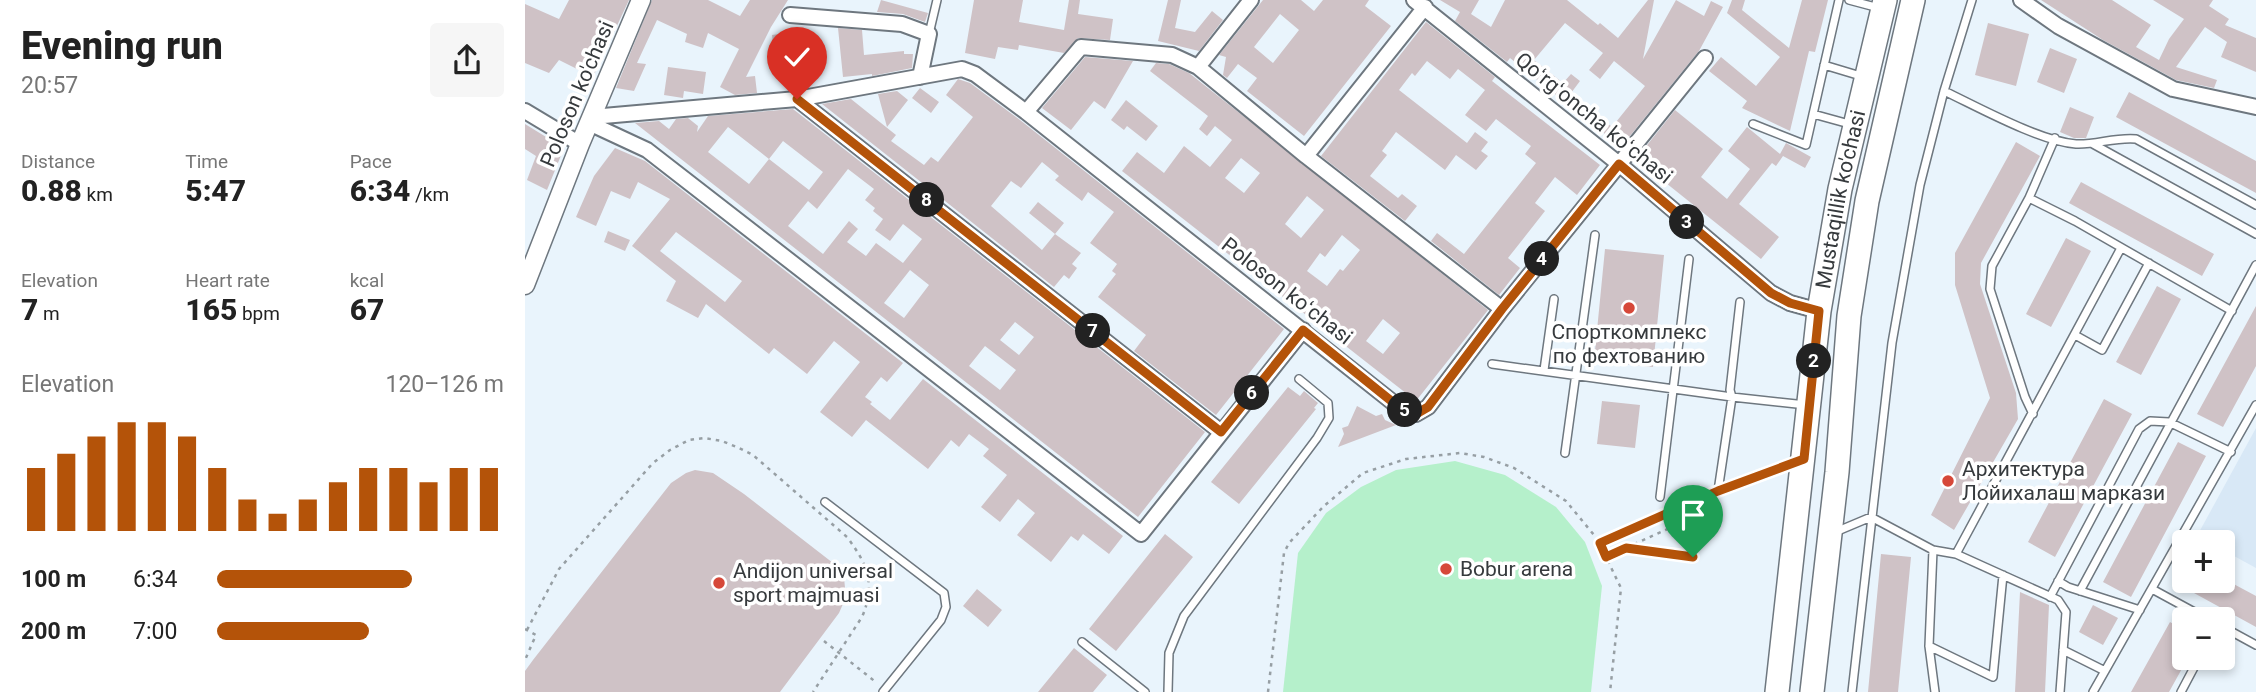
<!DOCTYPE html>
<html lang="en">
<head>
<meta charset="utf-8">
<style>
	body { margin:0; font-family:Roboto,sans-serif; background:#f6f6f6; color:#222; height:100vh; display:flex; flex-direction:column; font-size:26px; white-space:nowrap }
	* { box-sizing:border-box; margin:0 }
	p { font-size:23px; color:#767676 }
	.icon { flex:none; width:38px; height:38px; fill:none; stroke:currentColor; stroke-width:2; stroke-linecap:round; stroke-linejoin:round }
	.map { position:relative; flex:1; overflow:hidden }
	.sheet { display:flex; flex-direction:column; background:#fff; width:525px }
	.sheet>* { flex:none }
	.buttons { position:absolute; left:1647px; top:530px; display:grid; gap:14px }
	.buttons a { display:grid; place-items:center; width:63px; height:63px; border-radius:7px; background:#fff; box-shadow:0 4px 10px #0003; font-size:35px }
	.pin { position:absolute; display:grid; place-items:center; width:60px; height:60px; color:#fff; margin:-72px -30px; border-radius:50% 50% 50% 0; rotate:-45deg; box-shadow:0 0 7px #0007 }
	.pin .icon { rotate:45deg }
	.km { position:absolute; width:35px; height:35px; margin:-18px; border-radius:50%; background:#222; color:#fff; font-size:19px; line-height:35px; text-align:center }
	.round { display:grid; place-items:center; flex:none; width:74px; height:74px; border-radius:7px; background:#f6f6f6 }
	.summary { display:flex; align-items:center; justify-content:space-between; height:119px; padding:0 21px }
	h1 { font-size:38px; font-weight:800; line-height:52px }
	.stats { display:grid; grid-template-columns:repeat(3,1fr); gap:10px; height:119px; padding:7px 21px }
	.stats div { display:grid; align-content:center }
	.stats b { font-size:30px; font-weight:800 }
	.stats small { font-size:19px; font-weight:400 }
	.stats p { font-size:19px }
	.chart { height:196px; padding:14px 21px }
	.chart p { display:flex; justify-content:space-between }
	.chart svg { width:100%; height:126px; margin-top:7px; stroke:#b45309; stroke-width:6 }
	ul { padding:0 21px; list-style:none; font-size:23px }
	li { display:grid; grid-template-columns:112px 84px 1fr; align-items:center; height:52px }
	li i { height:18px; border-radius:9px; background:#b45309 }
	main { display:flex; flex:1; min-height:0 }
	.map>svg:first-child { display:block }
</style>
</head>
<body>
<main>
<section class="sheet">
<div class="summary"><div><h1>Evening run</h1><p>20:57</p></div><a class="round"><svg class="icon" aria-label="share" viewBox="0 0 24 24"><path d="M12 15V3M7 8l5-5 5 5M5 13v7h14v-7"/></svg></a></div>
<div class="stats">
<div><p>Distance</p><b>0.88<small> km</small></b></div>
<div><p>Time</p><b>5:47</b></div>
<div><p>Pace</p><b>6:34<small> /km</small></b></div>
</div>
<div class="stats">
<div><p>Elevation</p><b>7<small> m</small></b></div>
<div><p>Heart rate</p><b>165<small> bpm</small></b></div>
<div><p>kcal</p><b>67</b></div>
</div>
<div class="chart"><p><span>Elevation</span>120–126 m</p>
<svg viewBox="0 0 160 44" preserveAspectRatio="none"><path d="M5 44V22M15 44V17M25 44V11M35 44V6M45 44V6M55 44V11M65 44V22M75 44V33M85 44V38M95 44V33M105 44V27M115 44V22M125 44V22M135 44V27M145 44V22M155 44V22"/></svg>
</div>
<ul>
<li><b>100 m</b>6:34<i style="width:68%"></i></li>
<li><b>200 m</b>7:00<i style="width:53%"></i></li>
</ul>
</section>
<div class="map">
<svg width="1731" height="692" viewBox="0 0 1731 692">
	<rect width="100%" height="100%" fill="#e9f4fc"/>
	<path fill="#d8e8f6" d="M 1731,428 L 1731,568 L 1698,550 L 1698,542 L 1684,542 L 1672,536 Z"/>
	<path fill="#b5f0cb" d="M 930,461 L 980,475 L 1031,507 L 1060,542 L 1077,586 L 1066,692 L 758,692 L 773,553 L 801,513 L 836,487 L 871,470 Z"/>
	<path fill="#cfc2c6" fill-rule="evenodd" d="M 44,0 L 104,0 L 68,77 L 34,60 L 24,73 L 0,63 L 0,4 L 34,19 Z
		M 127,0 L 183,0 L 215,16 L 225,0 L 263,0 L 246,27 L 221,77 L 230,76 L 232,93 L 210,95 L 195,87 L 214,49 L 183,33 L 178,48 L 160,42 L 162,34 L 132,20 L 112,63 L 121,64 L 109,91 L 91,88 Z
		M 356,0 L 403,13 L 400,22 L 378,14 L 352,12 Z
		M 449,0 L 498,0 L 494,22 L 539,30 L 544,0 L 555,0 L 553,14 L 588,19 L 585,40 L 553,38 L 539,53 L 494,45 L 493,50 L 473,47 L 470,59 L 440,53 Z
		M 643,0 L 656,0 L 650,28 L 670,32 L 687,11 L 698,20 L 674,51 L 633,41 Z
		M 738,0 L 776,0 L 789,11 L 798,0 L 844,0 L 840,6 L 866,26 L 779,136 L 722,91 L 732,78 L 713,64 L 702,78 L 698,75 L 701,57 L 694,55 ZM 755,14 L 774,30 L 748,63 L 729,47 Z
		M 915,0 L 954,0 L 946,14 L 966,27 L 980,0 L 1042,0 L 1073,25 L 1075,23 L 1093,38 L 1123,0 L 1129,0 L 1118,59 L 1151,0 L 1179,16 L 1186,1 L 1198,7 L 1174,51 L 1096,147 L 985,58 L 982,62 L 930,21 L 935,12 ZM 1040,23 L 1078,53 L 1064,70 L 1075,79 L 1089,61 L 1120,86 L 1087,127 L 1046,93 L 1055,81 L 1046,74 L 1038,83 L 1009,60 Z
		M 1207,0 L 1220,0 L 1217,10 L 1264,48 L 1277,0 L 1303,0 L 1290,52 L 1284,51 L 1265,131 L 1217,108 L 1222,101 L 1184,71 L 1196,57 L 1231,86 L 1255,57 L 1202,13 Z
		M 1516,0 L 1587,0 L 1626,25 L 1611,47 L 1634,60 L 1644,39 L 1659,19 L 1628,0 L 1688,0 L 1684,6 L 1704,19 L 1700,25 L 1731,38 L 1731,72 L 1696,57 L 1702,42 L 1680,27 L 1651,67 L 1692,80 L 1689,88 L 1651,80 L 1578,40 Z
		M 901,22 L 970,77 L 967,81 L 1075,165 L 1052,195 L 1030,177 L 1010,203 L 1020,211 L 983,258 L 995,268 L 974,295 L 906,241 L 912,233 L 939,254 L 1011,163 L 1000,154 L 1006,146 L 971,119 L 961,131 L 940,115 L 960,90 L 933,69 L 925,79 L 902,61 L 890,76 L 887,73 L 874,90 L 942,143 L 950,132 L 963,142 L 956,151 L 963,156 L 951,170 L 931,155 L 920,170 L 871,132 L 857,151 L 862,155 L 845,176 L 873,198 L 877,194 L 892,206 L 880,221 L 796,156 Z
		M 1463,23 L 1504,34 L 1491,86 L 1450,75 Z
		M 313,28 L 337,30 L 339,55 L 379,51 L 379,54 L 388,54 L 387,68 L 347,76 L 347,74 L 318,77 Z
		M 275,31 L 277,44 L 282,43 L 284,60 L 279,60 L 281,72 L 252,76 L 247,35 Z
		M 1525,48 L 1552,59 L 1539,93 L 1512,82 Z
		M 560,57 L 608,61 L 580,109 L 569,101 L 546,130 L 517,108 Z
		M 631,63 L 644,64 L 664,73 L 963,310 L 891,401 L 597,171 L 612,152 L 639,173 L 659,146 L 685,167 L 707,140 L 690,126 L 682,136 L 674,129 L 683,116 L 625,71 ZM 716,158 L 735,173 L 719,193 L 700,178 ZM 782,196 L 799,210 L 776,238 L 760,224 ZM 817,235 L 835,250 L 818,271 L 815,269 L 802,286 L 782,271 L 795,253 L 800,257 ZM 858,319 L 875,333 L 858,354 L 841,341 Z
		M 143,67 L 181,72 L 178,94 L 159,91 L 158,98 L 139,95 Z
		M 433,79 L 445,83 L 495,120 L 759,329 L 691,415 L 609,351 L 621,335 L 573,297 L 591,274 L 587,271 L 592,264 L 565,243 L 589,212 L 563,192 L 557,201 L 530,180 L 534,176 L 517,162 L 496,188 L 486,181 L 466,206 L 517,250 L 530,234 L 556,253 L 547,264 L 552,268 L 544,279 L 539,275 L 529,287 L 297,104 L 326,99 L 371,135 L 366,141 L 399,165 L 406,157 L 413,162 L 448,117 L 421,95 Z
		M 395,88 L 414,102 L 406,113 L 387,98 Z
		M 372,91 L 383,100 L 362,127 L 353,94 Z
		M 1604,92 L 1731,161 L 1731,193 L 1591,117 Z
		M 601,100 L 633,126 L 621,141 L 602,126 L 599,130 L 586,120 Z
		M 1545,107 L 1569,117 L 1561,138 L 1549,138 L 1535,132 Z
		M 268,109 L 680,432 L 613,517 L 110,123 L 134,121 L 144,129 L 151,119 L 163,118 L 173,126 L 172,132 L 183,116 ZM 203,127 L 244,159 L 224,184 L 183,152 ZM 258,141 L 298,172 L 284,190 L 244,159 ZM 323,169 L 349,189 L 340,200 L 350,208 L 348,211 L 358,219 L 350,230 L 365,241 L 378,224 L 397,239 L 378,263 L 351,243 L 341,256 L 322,242 L 333,229 L 324,221 L 298,254 L 263,226 L 283,201 L 292,209 ZM 385,270 L 404,285 L 379,318 L 359,303 ZM 490,322 L 509,337 L 494,355 L 475,340 ZM 460,346 L 491,370 L 475,390 L 444,366 Z
		M 1150,110 L 1198,149 L 1176,177 L 1202,199 L 1225,169 L 1203,151 L 1222,127 L 1255,154 L 1261,143 L 1286,157 L 1280,168 L 1258,156 L 1251,166 L 1247,163 L 1214,204 L 1254,237 L 1236,259 L 1111,159 Z
		M 0,124 L 39,148 L 22,190 L 2,180 L 11,156 L 0,149 Z
		M 1491,142 L 1515,156 L 1456,263 L 1455,284 L 1491,393 L 1493,419 L 1429,530 L 1406,515 L 1465,398 L 1430,285 L 1430,253 Z
		M 90,148 L 120,161 L 378,363 L 362,382 L 356,377 L 340,397 L 347,402 L 345,404 L 365,420 L 398,379 L 598,536 L 584,554 L 558,534 L 553,541 L 546,536 L 526,562 L 492,535 L 510,513 L 493,499 L 475,522 L 456,507 L 482,475 L 458,456 L 464,449 L 444,434 L 434,447 L 426,440 L 403,469 L 341,420 L 327,437 L 295,412 L 335,362 L 309,341 L 282,374 L 249,348 L 244,354 L 181,304 L 173,318 L 141,301 L 151,281 L 107,246 L 145,199 L 113,182 L 105,199 L 86,191 L 71,226 L 51,217 L 69,176 ZM 151,232 L 217,281 L 200,302 L 135,251 Z
		M 1556,182 L 1689,254 L 1677,276 L 1544,203 Z
		M 513,202 L 539,223 L 530,234 L 504,213 Z
		M 83,231 L 105,240 L 100,251 L 79,242 Z
		M 1541,238 L 1566,251 L 1526,327 L 1501,314 Z
		M 1080,249 L 1139,255 L 1128,367 L 1069,361 Z
		M 1632,286 L 1656,299 L 1616,375 L 1591,362 Z
		M 1731,306 L 1731,366 L 1698,427 L 1672,414 Z
		M 763,387 L 775,396 L 779,391 L 793,403 L 789,408 L 791,409 L 714,504 L 686,482 Z
		M 1579,399 L 1607,414 L 1530,557 L 1503,542 Z
		M 1077,401 L 1115,405 L 1110,448 L 1072,444 Z
		M 832,406 L 851,416 L 857,414 L 860,420 L 871,425 L 813,447 L 819,434 L 817,428 L 823,426 Z
		M 1653,442 L 1681,456 L 1606,597 L 1578,582 Z
		M 170,470 L 188,473 L 219,494 L 308,563 L 319,578 L 321,597 L 314,613 L 255,692 L 0,692 L 0,671 L 8,660 L 146,483 L 161,473 Z
		M 640,534 L 668,557 L 591,651 L 564,629 Z
		M 1356,554 L 1386,557 L 1373,692 L 1343,692 Z
		M 1675,581 L 1703,581 L 1731,596 L 1731,627 L 1669,593 Z
		M 452,589 L 477,610 L 463,627 L 438,606 Z
		M 1495,592 L 1524,605 L 1520,692 L 1490,692 Z
		M 1568,605 L 1593,618 L 1578,645 L 1554,632 Z
		M 1645,622 L 1659,630 L 1659,665 L 1644,692 L 1606,692 Z
		M 549,648 L 582,675 L 568,692 L 513,692 Z"/>
	<g fill="none" stroke-linecap="round" stroke-linejoin="round">
		<defs>
			<path id="service" d="M 1324,0 L 1354,8
				M 404,34 L 412,0
				M 1299,65 L 1339,77
				M 1419,91 C 1453,107 1514,141 1551,144 C 1571,145 1590,137 1611,139 L 1731,205
				M 1288,114 L 1328,125
				M 1228,124 L 1281,145 L 1314,0
				M 1530,138 L 1504,198 L 1550,221 L 1707,311
				M 1568,144 L 1731,234
				M 1504,198 L 1467,266 L 1465,289 L 1500,397 L 1508,414
				M 1215,302 L 1205,390 L 1207,397 L 1281,405
				M 1550,335 L 1577,350 L 1624,263
				M 967,364 L 1207,397 L 1193,491
				M 1019,370 L 1029,299
				M 1040,453 L 1070,235
				M 1135,497 L 1164,259
				M 300,502 L 419,593 L 421,607 L 416,620 L 358,692
				M 1308,533 L 1346,517 L 1408,550 L 1431,554 L 1533,600 L 1541,612 L 1535,692
				M 1075,543 L 1193,491 L 1275,460
				M 1408,550 L 1404,646 L 1410,692
				M 1431,554 L 1596,248
				M 1533,581 L 1543,587 L 1615,610
				M 1627,589 L 1684,620
				M 1555,591 L 1731,265
				M 1525,597 L 1614,429 L 1625,421 L 1644,422 L 1706,452
				M 1698,627 L 1731,645
				M 557,642 L 620,692
				M 1404,646 L 1468,677 L 1478,575
				M 1538,650 L 1580,671
				M 643,692 L 644,653 L 659,616 L 792,438 L 804,418 L 803,403 L 774,379
				M 1327,692 L 1367,343 L 1395,185 L 1419,91 L 1447,0
				M 1568,692 L 1731,405
				M 1656,692 L 1674,658"/>
			<path id="minor" d="M 889,0 L 1094,164 L 1246,293 L 1265,303 L 1294,311
				M 1496,0 L 1533,26 L 1648,89 L 1731,107
				M 265,15 L 377,24 L 404,34 L 395,77
				M 673,67 L 726,0
				M 272,99 L 696,432
				M 0,111 L 55,144
				M 501,112 L 556,47 L 647,55 L 673,67 L 781,156 L 977,309
				M 67,117 L 272,99 L 437,69 L 450,74 L 501,112 L 875,408 L 891,414 L 903,407 L 977,309 L 1180,58
				M 64,123 L 122,150 L 616,534 L 778,330
				M 781,156 L 900,7"/>
			<path id="tertiary" d="M 0,285 L 55,144 L 116,0"/>
			<g id="primary">
				<path id="s1" d="M 1252,692 L 1294,311 L 1315,189 L 1360,0"/>
				<path d="M 1287,692 L 1312,472 L 1324,316 L 1342,201 L 1388,0"/>
			</g>
		</defs>
		<use href="#service" stroke="#6e777f" stroke-width="10"/>
		<use href="#minor" stroke="#6e777f" stroke-width="18"/>
		<use href="#tertiary" stroke="#6e777f" stroke-width="21"/>
		<use href="#primary" stroke="#6e777f" stroke-width="26"/>
		<path stroke="#979fa4" stroke-width="2.5" stroke-dasharray="3.5 5" stroke-linecap="butt" d="M 1173,515 L 1168,557 L 1101,548 L 1173,515 L 1177,510
			M 1079,553 L 1096,588 L 1085,692
			M 1081,557 L 1101,548
			M 0,629 L 11,635 L 0,660
			M 2,630 L 34,569 L 128,463 L 145,450 L 164,440 L 179,438 L 197,441 L 214,448 L 228,455 L 322,537 C 343,565 351,584 337,617 L 288,692
			M 299,641 L 352,683
			M 743,692 L 759,553 L 764,543 L 799,506 L 838,473 L 881,459 L 935,453 L 959,457 L 989,468 L 1041,501 L 1069,535"/>
		<use href="#service" stroke="#fff" stroke-width="7"/>
		<use href="#minor" stroke="#fff" stroke-width="14"/>
		<use href="#tertiary" stroke="#fff" stroke-width="18"/>
		<use href="#primary" stroke="#fff" stroke-width="23"/>
	</g>
	<g fill="none" stroke-linecap="round" stroke-linejoin="round">
		<defs>
			<path id="route" d="M 272,99 L 696,432 L 778,330 L 875,408 L 891,414 L 903,407 L 977,309 L 1094,164 L 1246,293 L 1265,303 L 1294,311 L 1279,459 L 1193,491 L 1075,543 L 1081,557 L 1101,548 L 1168,557"/>
		</defs>
		<use href="#route" stroke="#fff" stroke-width="14"/>
		<use href="#route" stroke="#b45309" stroke-width="9"/>
	</g>
	<g fill="#d64839" stroke="#fff" stroke-width="2.5">
		<circle cx="1104" cy="308" r="7"/>
		<circle cx="1423" cy="481" r="7"/>
		<circle cx="921" cy="569" r="7"/>
		<circle cx="194" cy="583" r="7"/>
	</g>
	<g text-anchor="middle" stroke-width="7" stroke-linejoin="round" paint-order="stroke">
		<g font-size="21" fill="#363a3d" stroke="#fff">
			<text transform="translate(52 94) rotate(-67)" y="7">Poloson ko'chasi</text>
			<text transform="translate(1069 118) rotate(39)" y="7">Qoʻrgʻoncha koʻchasi</text>
			<text dy="7" stroke="none"><textPath href="#s1" startOffset="497">Mustaqillik ko'chasi</textPath></text>
			<text transform="translate(762 291) rotate(38)" y="7">Poloson koʻchasi</text>
		</g>
		<g font-size="21" fill="#363a3d" stroke="#fff" text-anchor="start">
			<text x="1104" y="339" text-anchor="middle">Спорткомплекс<tspan x="1104" dy="24">по фехтованию</tspan></text>
			<text x="1437" y="476">Архитектура<tspan x="1437" dy="24">Лойихалаш маркази</tspan></text>
			<text x="935" y="576">Bobur arena</text>
			<text x="208" y="578">Andijon universal<tspan x="208" dy="24">sport majmuasi</tspan></text>
		</g>
	</g>
</svg>
<div class="buttons">
<a>+</a>
<a>−</a>
</div>
<div class="pin" style="left:1168px;top:557px;background:#1e9e55"><svg class="icon" aria-label="arrive" viewBox="0 0 24 24"><path d="M6 21V4h12l-3 4 3 4H6"/></svg></div>
<div class="pin" style="left:272px;top:99px;background:#d93025"><svg class="icon" aria-label="check" viewBox="0 0 24 24"><path d="M5 12l5 5 9-10"/></svg></div>
<b class="km" style="left:1289px;top:361px">2</b>
<b class="km" style="left:1162px;top:222px">3</b>
<b class="km" style="left:1017px;top:259px">4</b>
<b class="km" style="left:880px;top:410px">5</b>
<b class="km" style="left:727px;top:393px">6</b>
<b class="km" style="left:568px;top:331px">7</b>
<b class="km" style="left:402px;top:200px">8</b>
</div>
</main>
</body>
</html>
